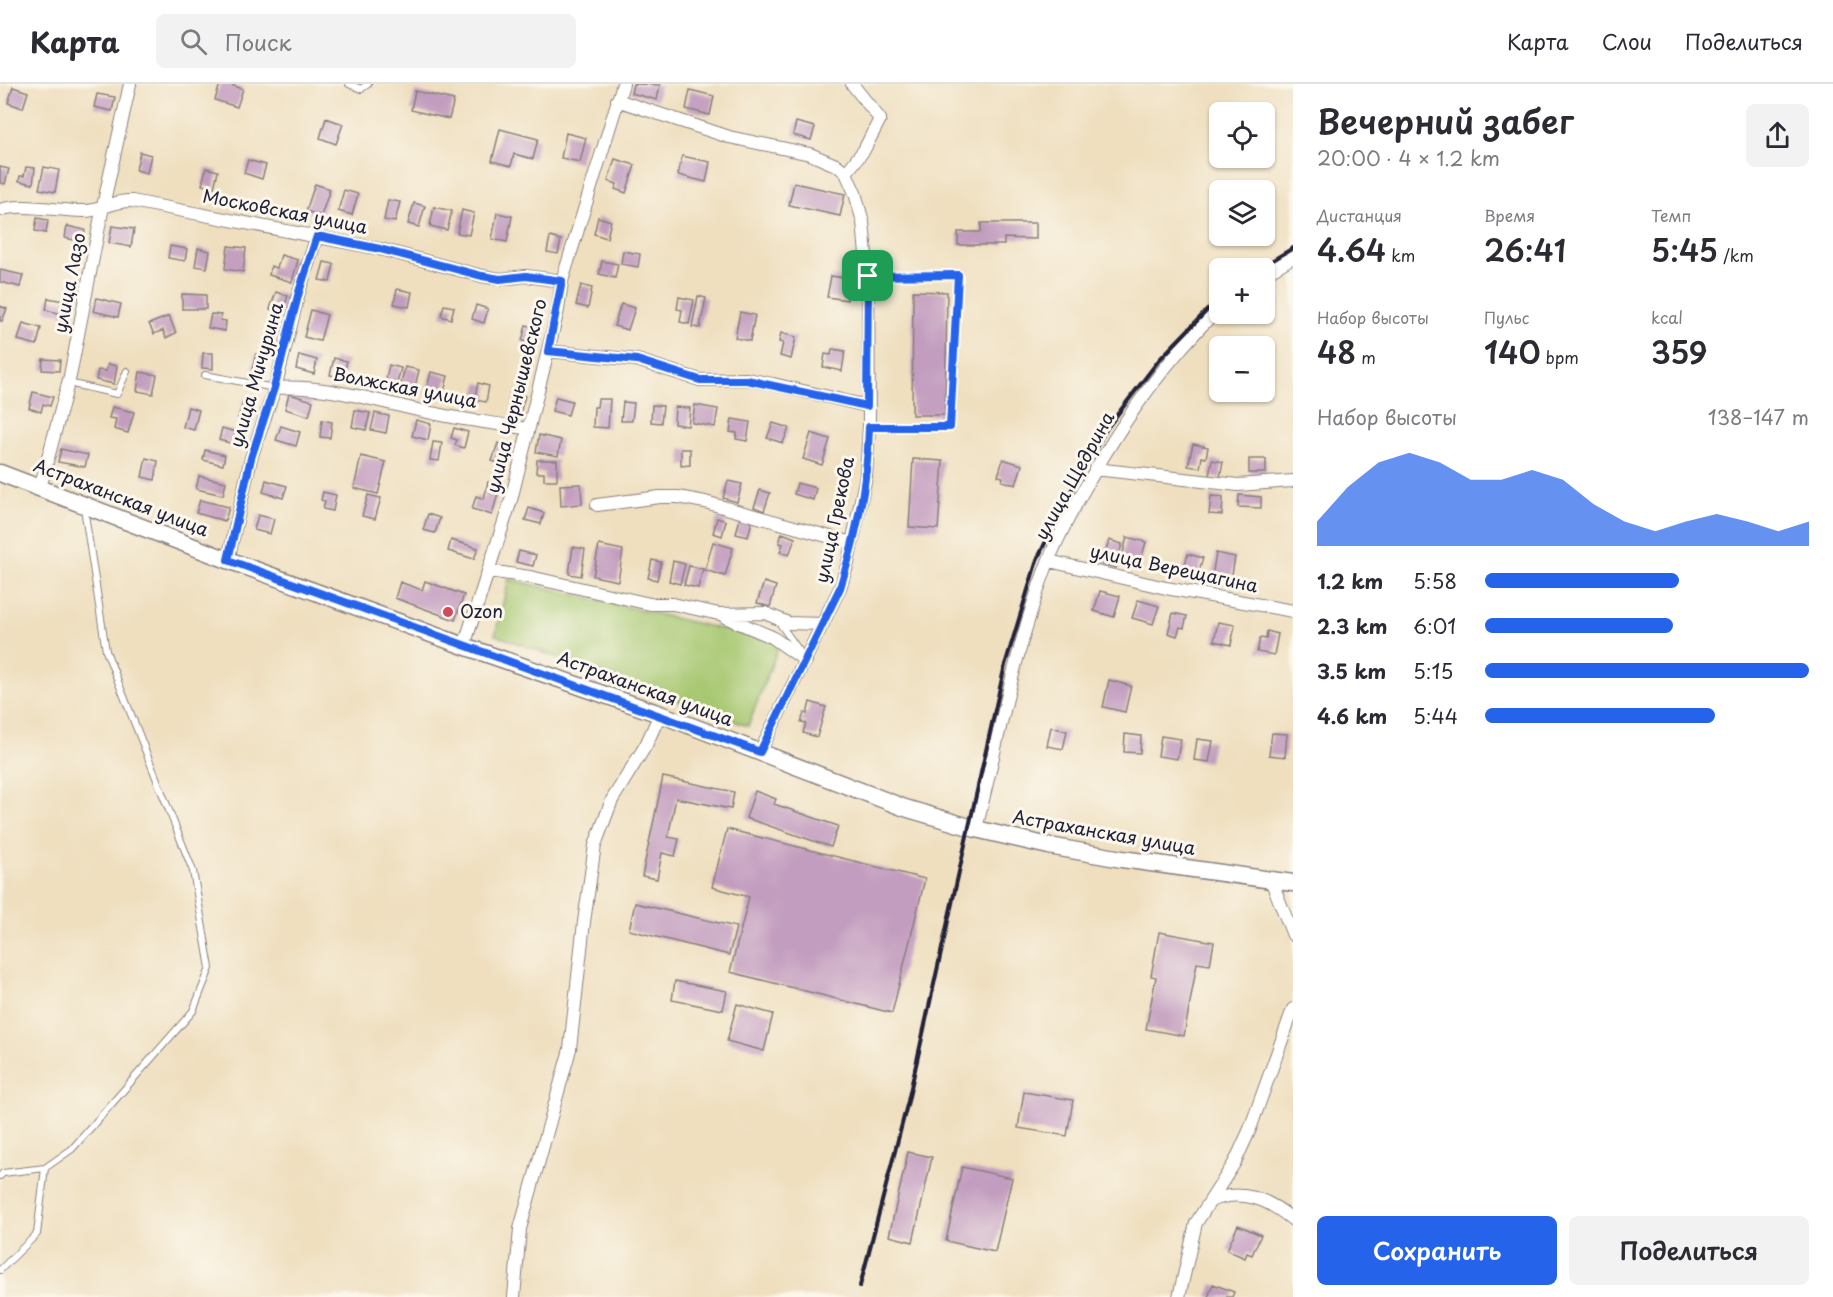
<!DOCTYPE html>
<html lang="ru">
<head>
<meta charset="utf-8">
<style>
	body { margin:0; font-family:"Playpen Sans",sans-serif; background:#f2f2f3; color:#2b2b33; height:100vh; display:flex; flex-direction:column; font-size:22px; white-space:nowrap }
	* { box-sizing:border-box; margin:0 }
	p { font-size:20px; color:#7c7c81 }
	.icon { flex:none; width:33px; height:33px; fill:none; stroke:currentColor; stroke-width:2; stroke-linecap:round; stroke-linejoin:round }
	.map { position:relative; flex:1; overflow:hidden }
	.drawer { display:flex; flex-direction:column; background:#fff; width:540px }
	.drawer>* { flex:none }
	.fabs { position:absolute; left:1209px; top:18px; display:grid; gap:12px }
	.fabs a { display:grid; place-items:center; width:66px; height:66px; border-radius:9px; background:#fff; box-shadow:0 2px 4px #0004; font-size:30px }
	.pin { position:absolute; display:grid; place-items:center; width:51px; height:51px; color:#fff; margin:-26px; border-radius:12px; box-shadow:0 3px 9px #0006 }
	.round { display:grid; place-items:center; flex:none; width:63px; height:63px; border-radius:9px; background:#f2f2f3 }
	.summary { display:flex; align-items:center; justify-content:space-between; height:102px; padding:0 24px }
	h1 { font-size:33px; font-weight:600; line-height:45px }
	.metrics { display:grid; grid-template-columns:repeat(3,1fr); gap:9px; height:102px; padding:6px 24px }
	.metrics div { display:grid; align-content:center }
	.metrics b { font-size:30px; font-weight:600 }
	.metrics small { font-size:16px; font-weight:400 }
	.metrics p { font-size:16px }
	.chart { height:168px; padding:12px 24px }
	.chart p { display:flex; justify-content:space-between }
	.chart svg { width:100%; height:108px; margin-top:6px; fill:#2563eb; opacity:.7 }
	.button { display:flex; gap:12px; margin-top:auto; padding:12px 24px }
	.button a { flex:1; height:69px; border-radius:9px; background:#2563eb; color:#fff; font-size:24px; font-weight:600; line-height:69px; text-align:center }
	.button a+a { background:#f2f2f3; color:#2b2b33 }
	ul { padding:0 24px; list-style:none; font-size:20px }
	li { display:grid; grid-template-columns:96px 72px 1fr; align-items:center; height:45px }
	li i { height:15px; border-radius:8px; background:#2563eb }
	header { display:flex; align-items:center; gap:36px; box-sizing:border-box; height:84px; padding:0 30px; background:#fff; border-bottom:2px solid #e1e1e2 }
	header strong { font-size:28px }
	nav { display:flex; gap:33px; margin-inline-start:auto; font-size:21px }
	.search { width:420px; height:54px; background:#f2f2f3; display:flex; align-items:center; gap:15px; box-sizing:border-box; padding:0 21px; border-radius:9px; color:#7c7c81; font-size:22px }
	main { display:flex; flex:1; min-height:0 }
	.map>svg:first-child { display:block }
</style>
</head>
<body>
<header>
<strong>Карта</strong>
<div class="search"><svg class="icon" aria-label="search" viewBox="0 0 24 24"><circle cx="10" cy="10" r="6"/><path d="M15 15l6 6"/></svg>Поиск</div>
<nav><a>Карта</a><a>Слои</a><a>Поделиться</a></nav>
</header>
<main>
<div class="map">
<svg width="1293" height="1213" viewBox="0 0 1293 1213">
	<rect width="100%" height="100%" fill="#fbf7ec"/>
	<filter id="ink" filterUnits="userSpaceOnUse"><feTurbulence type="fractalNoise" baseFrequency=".0167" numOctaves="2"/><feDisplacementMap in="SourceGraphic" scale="12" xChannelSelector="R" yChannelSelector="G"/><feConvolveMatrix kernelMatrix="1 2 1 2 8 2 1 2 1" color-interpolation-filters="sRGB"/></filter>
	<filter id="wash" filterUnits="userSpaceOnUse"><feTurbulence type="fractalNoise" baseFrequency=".008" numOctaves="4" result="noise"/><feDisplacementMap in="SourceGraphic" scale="24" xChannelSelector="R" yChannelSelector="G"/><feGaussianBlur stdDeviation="1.35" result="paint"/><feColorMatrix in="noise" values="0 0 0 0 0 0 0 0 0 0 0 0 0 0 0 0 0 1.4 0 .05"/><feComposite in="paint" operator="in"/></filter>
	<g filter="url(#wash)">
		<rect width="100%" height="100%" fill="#efdfbf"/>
		<path fill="#a7c871" stroke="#647556" stroke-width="1.5" d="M 509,495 L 780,559 L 748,642 L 495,551 Z"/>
		<g id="blocks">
			<path fill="#c39dbf" d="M 220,0 L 228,0 L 243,5 L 237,23 L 215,16 Z
				M 633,0 L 660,1 L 657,16 L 631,9 Z
				M 13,3 L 28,8 L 23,24 L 8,19 Z
				M 690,6 L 714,12 L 710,31 L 686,25 Z
				M 415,7 L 454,16 L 449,35 L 411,26 Z
				M 97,10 L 115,13 L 112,27 L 94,23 Z
				M 326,34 L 343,40 L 336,60 L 320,54 Z
				M 796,38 L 815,43 L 811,56 L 793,51 Z
				M 500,45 L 538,55 L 533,75 L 514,70 L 511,82 L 492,77 Z
				M 566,49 L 586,54 L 580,78 L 561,74 Z
				M 140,68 L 151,71 L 147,89 L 136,86 Z
				M 682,72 L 710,78 L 706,98 L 678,91 Z
				M 615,75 L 635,81 L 626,109 L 615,105 L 617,100 L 608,97 Z
				M 248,76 L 266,81 L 262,95 L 244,89 Z
				M 0,83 L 9,85 L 5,100 L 0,99 Z
				M 26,83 L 35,84 L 33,100 L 19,97 L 20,92 L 24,92 Z
				M 44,83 L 59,86 L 55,108 L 39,105 Z
				M 206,84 L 218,87 L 214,104 L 202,101 Z
				M 794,99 L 845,110 L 840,132 L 789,121 Z
				M 315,100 L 330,105 L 321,132 L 306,127 Z
				M 344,106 L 358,110 L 352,131 L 338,127 Z
				M 388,116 L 400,118 L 395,138 L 384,136 Z
				M 414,119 L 425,122 L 419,143 L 408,140 Z
				M 434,123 L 452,127 L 447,146 L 430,142 Z
				M 462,126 L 474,129 L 469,151 L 457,149 Z
				M 497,129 L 512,132 L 507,158 L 492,155 Z
				M 598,133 L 611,137 L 607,154 L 594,150 Z
				M 37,134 L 48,136 L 46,149 L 35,147 Z
				M 981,139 L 1036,139 L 1036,155 L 1004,154 L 1004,161 L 958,161 L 958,148 L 981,148 Z
				M 67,142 L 85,146 L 83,158 L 65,154 Z
				M 112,142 L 134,145 L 131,163 L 109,159 Z
				M 550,153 L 561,156 L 558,170 L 547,168 Z
				M 170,162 L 187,165 L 185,177 L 168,174 Z
				M 228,162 L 246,164 L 243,188 L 225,185 Z
				M 198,164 L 210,167 L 207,184 L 195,182 Z
				M 623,167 L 640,170 L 638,183 L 621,180 Z
				M 281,171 L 298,176 L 292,198 L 269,191 L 271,182 L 277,184 Z
				M 602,177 L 618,180 L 615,194 L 599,190 Z
				M 324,178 L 334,180 L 330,198 L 319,196 Z
				M 0,186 L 23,191 L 20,203 L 0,198 Z
				M 831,192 L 851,195 L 847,216 L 827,213 Z
				M 581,201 L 592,204 L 588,224 L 576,221 Z
				M 397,205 L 412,208 L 409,223 L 394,220 Z
				M 913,207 L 947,208 L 945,331 L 912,331 Z
				M 276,208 L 288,212 L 282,229 L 270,225 Z
				M 182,210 L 206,211 L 206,225 L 182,225 Z
				M 698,212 L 706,214 L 700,244 L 692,243 Z
				M 679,213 L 694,216 L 689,240 L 680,238 L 682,226 L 677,225 Z
				M 48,214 L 69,218 L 66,231 L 46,226 Z
				M 97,214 L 121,220 L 118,233 L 93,227 Z
				M 621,220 L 635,224 L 628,246 L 614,242 Z
				M 444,221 L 454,223 L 451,235 L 441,232 Z
				M 476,221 L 488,225 L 484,239 L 472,235 Z
				M 0,222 L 7,225 L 2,237 L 0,237 Z
				M 311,226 L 327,231 L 320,257 L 304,253 Z
				M 740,228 L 755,231 L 750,257 L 735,254 Z
				M 211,230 L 221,231 L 220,236 L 226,237 L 225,247 L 208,244 Z
				M 169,232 L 176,249 L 166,254 L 163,246 L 154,250 L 149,240 Z
				M 23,239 L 41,244 L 37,261 L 18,256 Z
				M 526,241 L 541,245 L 537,261 L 522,257 Z
				M 781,249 L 796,253 L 791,275 L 780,272 L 783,259 L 779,258 Z
				M 832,265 L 845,267 L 842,287 L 823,283 L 825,270 L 831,271 Z
				M 203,269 L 213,269 L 213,285 L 202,284 Z
				M 256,270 L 267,273 L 263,289 L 252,286 Z
				M 299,271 L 317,276 L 314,290 L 296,285 Z
				M 334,274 L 347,277 L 343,294 L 330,291 Z
				M 43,275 L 60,276 L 59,287 L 42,286 Z
				M 108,280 L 117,282 L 114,300 L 96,296 L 98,286 L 106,287 Z
				M 389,281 L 401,284 L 396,303 L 385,300 Z
				M 405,283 L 419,286 L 414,307 L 400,303 Z
				M 140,288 L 157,291 L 153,310 L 137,307 Z
				M 431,288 L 448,292 L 442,316 L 425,311 Z
				M 478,299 L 489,302 L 486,318 L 474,316 Z
				M 33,308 L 53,313 L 50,322 L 43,320 L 41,328 L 29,324 Z
				M 516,309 L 525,312 L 519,333 L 510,330 Z
				M 289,310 L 313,317 L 309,332 L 285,325 Z
				M 556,313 L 572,317 L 568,331 L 552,327 Z
				M 244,315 L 255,318 L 250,338 L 238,335 Z
				M 598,315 L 610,315 L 608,344 L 593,343 L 594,323 L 597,323 Z
				M 623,318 L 634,319 L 632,337 L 621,337 Z
				M 652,321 L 663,322 L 661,339 L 651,338 Z
				M 695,321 L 718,325 L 715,343 L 692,339 Z
				M 112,323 L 134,328 L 128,349 L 114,345 L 116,335 L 109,334 Z
				M 188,323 L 199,326 L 194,346 L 183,343 Z
				M 675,323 L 690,324 L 688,342 L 674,340 Z
				M 355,326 L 370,329 L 366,346 L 352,343 Z
				M 375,329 L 389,332 L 386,349 L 371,346 Z
				M 732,335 L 750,338 L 747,357 L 736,355 L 737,349 L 730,348 Z
				M 322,336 L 332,338 L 330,354 L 320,353 Z
				M 416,336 L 431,340 L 428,356 L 412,352 Z
				M 773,339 L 789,344 L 783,359 L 767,354 Z
				M 281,342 L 300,348 L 296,362 L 276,356 Z
				M 222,344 L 240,349 L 237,361 L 219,356 Z
				M 454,344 L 468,348 L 464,364 L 455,361 L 457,356 L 451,354 Z
				M 811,349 L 830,355 L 822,381 L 803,375 Z
				M 539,351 L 561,356 L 558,372 L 536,368 Z
				M 433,358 L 442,359 L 439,377 L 430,376 Z
				M 498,359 L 511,363 L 505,381 L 492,377 Z
				M 1193,360 L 1208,363 L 1206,374 L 1202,373 L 1200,384 L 1188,382 Z
				M 61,365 L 88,371 L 85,383 L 58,378 Z
				M 681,365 L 690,365 L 690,381 L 681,382 Z
				M 205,366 L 225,371 L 223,381 L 203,376 Z
				M 361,372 L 386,378 L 378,410 L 354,404 Z
				M 146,374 L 158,377 L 155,396 L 142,393 Z
				M 913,375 L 943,377 L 938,445 L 909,443 Z
				M 1003,375 L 1022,381 L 1016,401 L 1002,397 L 1003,393 L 998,392 Z
				M 1249,375 L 1266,375 L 1266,389 L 1249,389 Z
				M 537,376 L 557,376 L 557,396 L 544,396 L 544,389 L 536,389 Z
				M 1212,376 L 1223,378 L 1220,394 L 1209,392 Z
				M 199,392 L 226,398 L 223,411 L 196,405 Z
				M 266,396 L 287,402 L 283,414 L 263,408 Z
				M 728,397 L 742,400 L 737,418 L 723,414 Z
				M 488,398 L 500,402 L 492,431 L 472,425 L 476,412 L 484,415 Z
				M 797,399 L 816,404 L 813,416 L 794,410 Z
				M 581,400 L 582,420 L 561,422 L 560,401 Z
				M 760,406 L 770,409 L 764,427 L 754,423 Z
				M 323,408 L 336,411 L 333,427 L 323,425 L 325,417 L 321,416 Z
				M 368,411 L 381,414 L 375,435 L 362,432 Z
				M 1239,411 L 1261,413 L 1261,424 L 1238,423 Z
				M 1211,412 L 1223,413 L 1222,431 L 1209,430 Z
				M 200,416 L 229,423 L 225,437 L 196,429 Z
				M 529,424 L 544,429 L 541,440 L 525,436 Z
				M 428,430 L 440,434 L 435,449 L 423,446 Z
				M 258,431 L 274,435 L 270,450 L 254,446 Z
				M 717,434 L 726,437 L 722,452 L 713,449 Z
				M 740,434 L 752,437 L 748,453 L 736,450 Z
				M 782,449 L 795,454 L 789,471 L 780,468 L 783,460 L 779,459 Z
				M 1127,453 L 1146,458 L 1139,482 L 1121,477 Z
				M 451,456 L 478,464 L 474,475 L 448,467 Z
				M 1109,456 L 1122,460 L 1116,484 L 1102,480 Z
				M 713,458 L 733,464 L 725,492 L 705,486 Z
				M 599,461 L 623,466 L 618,497 L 593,492 Z
				M 573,463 L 585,465 L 581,492 L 569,490 Z
				M 519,467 L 536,471 L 533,482 L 516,478 Z
				M 1216,469 L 1235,473 L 1231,497 L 1212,493 Z
				M 1188,470 L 1203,474 L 1197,494 L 1182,490 Z
				M 652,476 L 661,478 L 657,496 L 648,494 Z
				M 673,477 L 685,480 L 680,500 L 669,497 Z
				M 689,482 L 703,485 L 698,504 L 684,501 Z
				M 425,497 L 464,511 L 455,536 L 395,514 L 400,498 L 422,506 Z
				M 764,498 L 776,502 L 770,523 L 757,519 Z
				M 1100,507 L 1120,512 L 1114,533 L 1094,527 Z
				M 1138,516 L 1159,522 L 1153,540 L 1132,534 Z
				M 1173,529 L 1187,532 L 1184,544 L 1180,543 L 1177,552 L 1168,549 Z
				M 1218,538 L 1235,541 L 1231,561 L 1214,557 Z
				M 1267,547 L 1278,550 L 1274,571 L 1257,568 L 1260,554 L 1266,555 Z
				M 1109,596 L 1131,602 L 1125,628 L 1103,623 Z
				M 810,618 L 826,623 L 817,653 L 803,649 L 806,639 L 801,638 L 804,629 L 807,630 Z
				M 1051,643 L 1067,647 L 1063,665 L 1047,662 Z
				M 1272,649 L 1287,650 L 1285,673 L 1269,671 Z
				M 1125,650 L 1141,652 L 1140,669 L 1124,668 Z
				M 1161,652 L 1181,655 L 1177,675 L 1158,672 Z
				M 1197,655 L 1213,657 L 1209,678 L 1194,676 Z
				M 663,693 L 734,708 L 731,725 L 676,714 L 668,753 L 679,755 L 675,772 L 662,769 L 657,795 L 642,792 Z
				M 755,707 L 776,715 L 774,720 L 838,742 L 831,763 L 746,734 Z
				M 727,745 L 925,795 L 892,929 L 730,888 L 749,813 L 712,803 Z
				M 635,819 L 736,843 L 729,871 L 629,846 Z
				M 1159,848 L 1214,858 L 1210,881 L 1197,879 L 1184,952 L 1146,945 L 1156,893 L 1151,892 Z
				M 675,897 L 727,907 L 723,926 L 672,916 Z
				M 737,920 L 773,930 L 764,967 L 727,957 Z
				M 1024,1008 L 1073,1016 L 1067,1052 L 1018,1044 Z
				M 908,1068 L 932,1073 L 913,1158 L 889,1152 Z
				M 962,1083 L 1012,1094 L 995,1168 L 946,1157 Z
				M 1238,1141 L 1261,1151 L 1252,1171 L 1247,1169 L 1245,1174 L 1227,1166 Z
				M 1213,1200 L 1234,1208 L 1232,1213 L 1208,1213 Z"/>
		</g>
	</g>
	<g filter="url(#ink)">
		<use href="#blocks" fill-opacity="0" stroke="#88807d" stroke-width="1.5"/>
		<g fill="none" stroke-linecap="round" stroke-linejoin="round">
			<defs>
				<path id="lane" d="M 349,0 L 361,5 L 368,0
					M 869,192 L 958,191 L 950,343 L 869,343
					M 205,291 L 275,304
					M 68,299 L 117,310 L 127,287
					M 778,537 L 800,568
					M 0,1092 L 3,1089 L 45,1084
					M 0,1186 L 37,1150 L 45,1084 L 72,1065 L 193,927 L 210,884 L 193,787 L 106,567 L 84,424"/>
				<path id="street" d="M 617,16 L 729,53 L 810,70 L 838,82 L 846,89 L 855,109 L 863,138 L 868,192 L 869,343 L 866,392 L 848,479 L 840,504 L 760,668
					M 846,89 L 864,66 L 880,35 L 852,0
					M 0,126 C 20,118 63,128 86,127 C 103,126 113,116 132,117 L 380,165 L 482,192 L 500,195 L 526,192 L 562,197
					M 1264,190 L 1293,173
					M 548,267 L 637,276 L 700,296 L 747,295 L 773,300 L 867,322
					M 275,304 C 330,300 384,320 437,330 C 467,337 498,339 528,345
					M 1095,385 L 1238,401 L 1293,397
					M 40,404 L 70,292 L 103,122 L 130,0
					M 597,421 L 660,413 L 678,413 L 705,418 L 852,459
					M 228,476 L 251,374 L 275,304 L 299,208 L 317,152
					M 1049,477 L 1166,504 L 1293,527
					M 489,487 L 530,493 L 650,520 L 673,520 L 719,530 L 765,529 L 788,539 L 823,540
					M 725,533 L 772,553 L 806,577
					M 464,562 L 511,416 L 558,226 L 562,197 L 623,0
					M 976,745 C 998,656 1015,564 1048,478 C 1059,450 1074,423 1089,397 C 1125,333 1167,275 1220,223
					M 1271,796 L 1293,851
					M 1210,1117 C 1242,1104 1268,1115 1293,1136
					M 514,1213 L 520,1145 L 570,965 L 584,838 L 595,761 L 612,716 L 646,661 L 660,630
					M 1179,1213 L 1196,1139 L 1235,1078 L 1250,1045 L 1293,925"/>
				<path id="secondary" d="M 0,389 L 228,476 L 464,562 L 660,630 L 905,724 L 976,745 L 1049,762 L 1122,775 L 1293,799"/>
			</defs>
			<use href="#lane" stroke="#88807d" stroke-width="8"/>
			<use href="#street" stroke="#88807d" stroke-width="14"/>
			<use href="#secondary" stroke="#88807d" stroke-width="19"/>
			<use href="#lane" stroke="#fff" stroke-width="6"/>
			<use href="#street" stroke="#fff" stroke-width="12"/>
			<use href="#secondary" stroke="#fff" stroke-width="16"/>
			<path stroke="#22223b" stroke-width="4" d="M 1260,184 L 1293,164
				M 860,1202 L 908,1017 L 1005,581 L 1037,476 L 1063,421 L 1107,344 L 1159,276 L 1220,213"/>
		</g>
	</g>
	<g fill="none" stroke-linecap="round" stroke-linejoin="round" filter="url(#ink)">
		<defs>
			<path id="route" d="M 317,152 L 380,165 L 482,192 L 500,195 L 526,192 L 562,197 L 548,267 L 637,276 L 700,296 L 747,296 L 867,322 L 868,192 L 958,191 L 950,343 L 869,343 C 868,397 856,453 840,504 L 760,668 L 228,476 L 251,374 L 274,304 L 299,208 Z"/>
		</defs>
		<use href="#route" stroke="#fff" stroke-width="12"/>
		<use href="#route" stroke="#2563eb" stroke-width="8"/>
	</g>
	<circle fill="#d1495b" stroke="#fbf7ec" stroke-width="2" cx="448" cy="528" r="6"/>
	<g text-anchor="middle" stroke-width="6" stroke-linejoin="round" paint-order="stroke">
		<g font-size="18" fill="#22223b" stroke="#fbf7ec">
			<text transform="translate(285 128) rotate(11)" y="6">Московская улица</text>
			<text transform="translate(70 199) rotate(-79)" y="6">улица Лазо</text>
			<text transform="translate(257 291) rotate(-74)" y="6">улица Мичурина</text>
			<text transform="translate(405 304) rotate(11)" y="6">Волжская улица</text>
			<text transform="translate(517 312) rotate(-76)" y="6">улица Чернышевского</text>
			<text transform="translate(1075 392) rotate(-61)" y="6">улица Щедрина</text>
			<text transform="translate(121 414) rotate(21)" y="6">Астраханская улица</text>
			<text transform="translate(835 436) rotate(-78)" y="6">улица Грекова</text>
			<text transform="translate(1174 485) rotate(12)" y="6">улица Верещагина</text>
			<text transform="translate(645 605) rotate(20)" y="6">Астраханская улица</text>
			<text transform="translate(1104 749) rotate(10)" y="6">Астраханская улица</text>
		</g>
		<g font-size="18" fill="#22223b" stroke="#fbf7ec" text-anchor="start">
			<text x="460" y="534">Ozon</text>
		</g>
	</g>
</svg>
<div class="fabs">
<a><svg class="icon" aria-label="locate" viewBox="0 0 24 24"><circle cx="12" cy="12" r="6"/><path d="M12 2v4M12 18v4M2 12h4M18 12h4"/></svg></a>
<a><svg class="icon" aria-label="layers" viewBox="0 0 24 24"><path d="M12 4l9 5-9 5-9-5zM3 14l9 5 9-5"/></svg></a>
<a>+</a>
<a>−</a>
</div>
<div class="pin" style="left:868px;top:192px;background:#1e9e55"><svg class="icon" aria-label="arrive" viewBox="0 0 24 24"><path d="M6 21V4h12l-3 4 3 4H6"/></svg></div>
</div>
<section class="drawer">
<div class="summary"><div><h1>Вечерний забег</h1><p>20:00 · 4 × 1.2 km</p></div><a class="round"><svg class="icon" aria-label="share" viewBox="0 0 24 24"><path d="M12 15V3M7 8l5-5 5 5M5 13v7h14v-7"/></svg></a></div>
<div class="metrics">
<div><p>Дистанция</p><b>4.64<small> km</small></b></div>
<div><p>Время</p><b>26:41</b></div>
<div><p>Темп</p><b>5:45<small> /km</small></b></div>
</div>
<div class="metrics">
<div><p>Набор высоты</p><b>48<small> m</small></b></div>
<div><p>Пульс</p><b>140<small> bpm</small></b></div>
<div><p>kcal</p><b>359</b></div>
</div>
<div class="chart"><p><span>Набор высоты</span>138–147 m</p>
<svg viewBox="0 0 160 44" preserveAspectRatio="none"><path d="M0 44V34L10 20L20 10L30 6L40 10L50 17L60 17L70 13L80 17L90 27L100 34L110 38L120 34L130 31L140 34L150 38L160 34V44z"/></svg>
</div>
<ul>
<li><b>1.2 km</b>5:58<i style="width:60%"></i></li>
<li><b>2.3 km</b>6:01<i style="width:58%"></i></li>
<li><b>3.5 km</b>5:15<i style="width:100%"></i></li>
<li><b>4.6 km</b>5:44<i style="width:71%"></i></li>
</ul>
<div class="button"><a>Сохранить</a><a>Поделиться</a></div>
</section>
</main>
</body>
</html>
